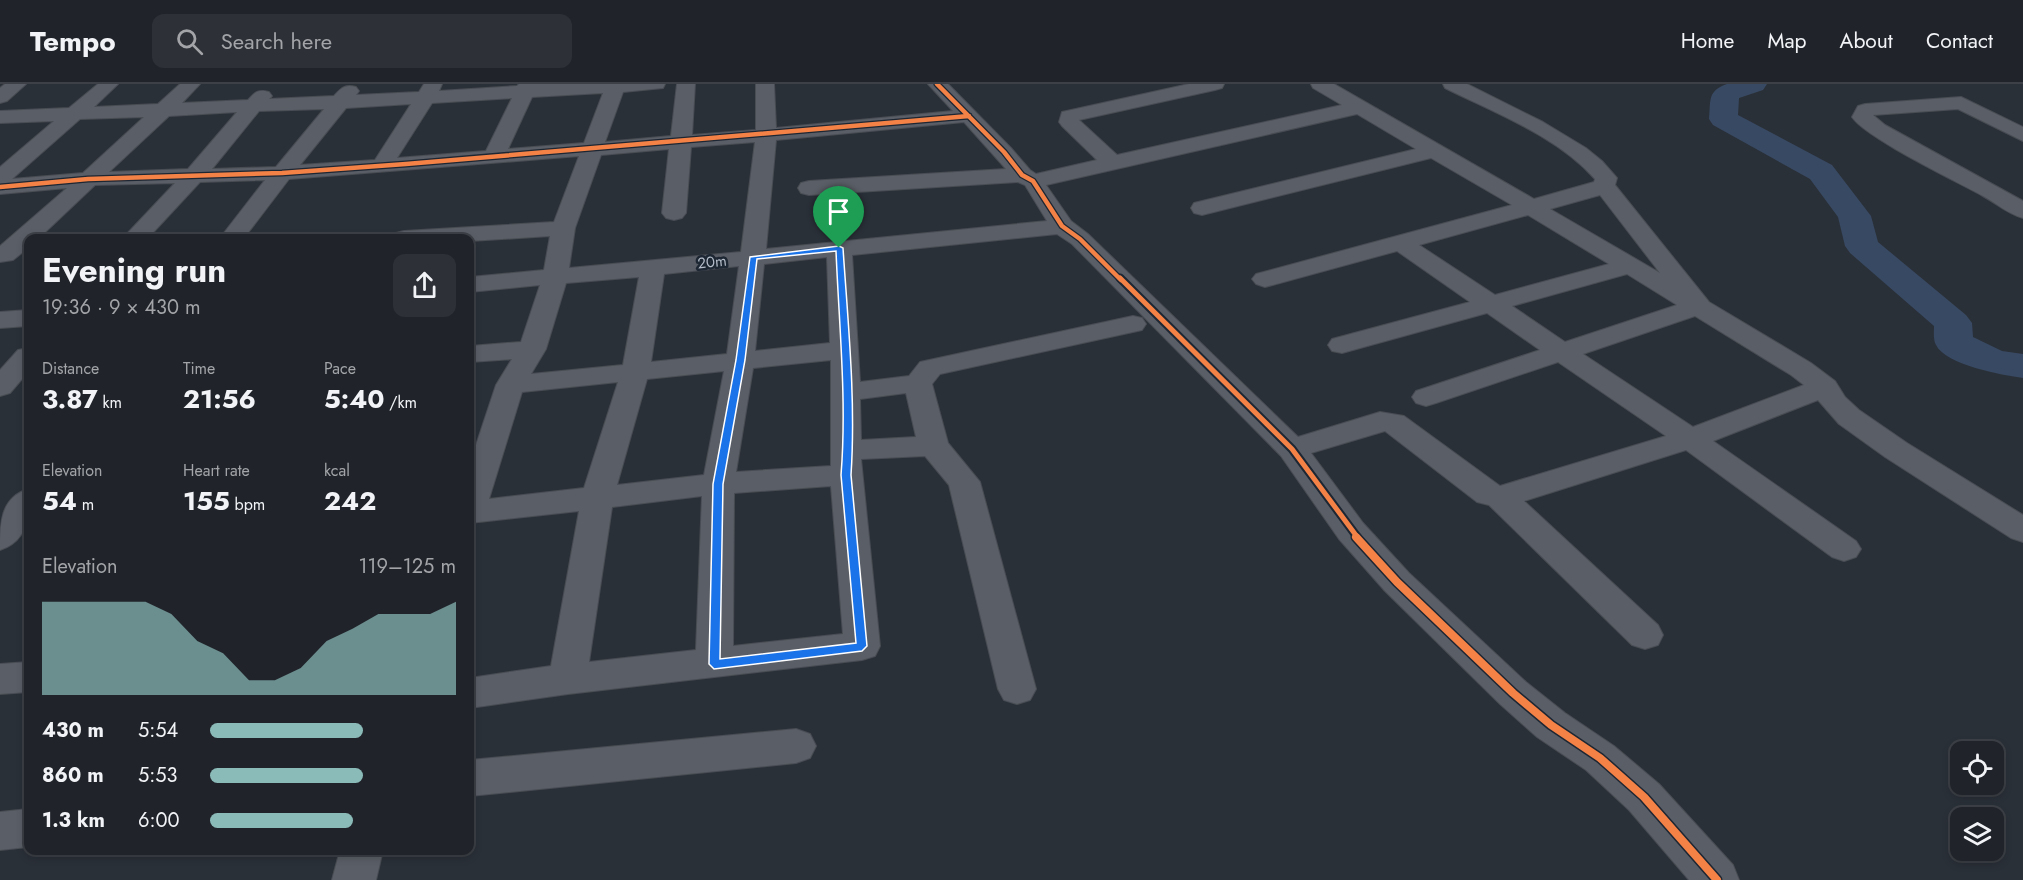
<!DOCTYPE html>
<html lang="en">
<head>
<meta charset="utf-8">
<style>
	body { margin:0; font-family:Jost,sans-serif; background:#2d3036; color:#f1f3f6; height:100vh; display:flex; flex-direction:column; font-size:22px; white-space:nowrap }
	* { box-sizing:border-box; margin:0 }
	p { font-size:20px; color:#a2a4a8 }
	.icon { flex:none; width:33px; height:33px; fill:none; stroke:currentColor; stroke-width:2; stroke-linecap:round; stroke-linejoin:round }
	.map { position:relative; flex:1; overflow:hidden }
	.side { position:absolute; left:24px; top:150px; width:450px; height:621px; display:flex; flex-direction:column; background:#20242a; border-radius:12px; box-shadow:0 3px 9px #0003,0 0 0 2px #3d4147 }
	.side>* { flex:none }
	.fabs { position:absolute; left:1950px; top:657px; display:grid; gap:12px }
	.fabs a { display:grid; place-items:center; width:54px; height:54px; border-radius:12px; background:#20242a; box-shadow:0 3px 9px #0003,0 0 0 2px #3d4147; font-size:30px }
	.pin { position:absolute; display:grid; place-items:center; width:51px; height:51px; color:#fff; margin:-62px -26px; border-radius:50% 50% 50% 0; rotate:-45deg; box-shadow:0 0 6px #0007 }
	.pin .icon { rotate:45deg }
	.round { display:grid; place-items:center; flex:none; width:63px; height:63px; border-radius:12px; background:#2d3036 }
	.head { display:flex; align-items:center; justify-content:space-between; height:102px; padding:0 18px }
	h1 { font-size:33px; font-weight:700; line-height:45px }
	.metrics { display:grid; grid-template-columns:repeat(3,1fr); gap:9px; height:102px; padding:6px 18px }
	.metrics div { display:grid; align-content:center }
	.metrics b { font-size:26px; font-weight:700 }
	.metrics small { font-size:16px; font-weight:400 }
	.metrics p { font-size:16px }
	.chart { height:168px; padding:12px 18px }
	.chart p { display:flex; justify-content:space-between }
	.chart svg { width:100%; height:108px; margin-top:6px; fill:#8bbbb9; opacity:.7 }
	ul { padding:0 18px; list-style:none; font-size:20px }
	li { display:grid; grid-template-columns:96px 72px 1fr; align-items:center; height:45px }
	li i { height:15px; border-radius:8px; background:#8bbbb9 }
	header { display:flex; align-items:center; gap:36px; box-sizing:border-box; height:84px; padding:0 30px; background:#20242a; border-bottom:2px solid #3d4147 }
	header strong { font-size:28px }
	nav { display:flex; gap:33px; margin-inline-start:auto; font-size:21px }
	.search { width:420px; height:54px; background:#2d3036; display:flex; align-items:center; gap:15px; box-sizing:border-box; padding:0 21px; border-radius:12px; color:#a2a4a8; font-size:22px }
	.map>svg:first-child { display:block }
</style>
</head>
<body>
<header>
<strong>Tempo</strong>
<div class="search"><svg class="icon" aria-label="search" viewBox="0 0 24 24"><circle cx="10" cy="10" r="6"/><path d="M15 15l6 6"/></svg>Search here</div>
<nav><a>Home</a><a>Map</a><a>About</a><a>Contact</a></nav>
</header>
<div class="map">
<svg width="2023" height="796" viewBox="0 0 2023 796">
	<rect width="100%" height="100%" fill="#2a3038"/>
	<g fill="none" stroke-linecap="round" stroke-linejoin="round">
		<path fill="#384963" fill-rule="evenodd" d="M 1727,0 L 1767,0 L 1763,6 L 1739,14 L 1738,31 L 1832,81 L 1871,132 L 1878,158 L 1966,231 L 1972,239 L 1973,253 L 2002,267 L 2023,270 L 2023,294 C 2002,291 1946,281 1936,261 C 1933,256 1934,248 1934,242 L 1850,169 L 1845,162 L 1838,133 L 1810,95 L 1713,41 L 1709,35 C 1711,16 1707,7 1727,0 Z"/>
		<defs>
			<path id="minor" d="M 5,0 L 26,0 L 7,17 L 0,19 L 0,4 Z
				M 98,0 L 118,0 L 94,23 L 158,20 L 180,0 L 200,0 L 182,19 L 248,16 C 255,8 258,5 269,8 L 272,12 L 269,15 L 334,12 C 341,4 345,0 356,3 L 359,7 L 356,11 L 419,8 L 424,0 L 442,0 L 439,7 L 517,2 L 519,0 L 665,0 L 663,4 L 623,8 L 605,58 L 671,52 L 677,0 L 695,0 L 692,51 L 756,46 L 756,0 L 774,0 L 776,44 L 953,27 L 928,0 L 948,0 L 1011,64 L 1030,86 L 1036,90 L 1097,76 L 1062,42 L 1059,38 L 1062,28 L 1189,0 L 1224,0 L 1222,4 L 1215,6 L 1079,36 L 1117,71 L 1342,21 L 1313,4 L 1311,0 L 1334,0 L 1534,115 L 1594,98 L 1595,95 C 1557,52 1495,29 1445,4 L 1443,0 L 1467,0 L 1543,38 L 1586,64 L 1602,77 L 1617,94 L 1615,101 L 1709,218 L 1811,279 L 1835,297 L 1845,313 L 1859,326 L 1907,359 L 2023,431 L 2023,458 L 2011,454 L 1885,373 L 1839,340 L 1818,316 L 1713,357 L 1856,457 L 1861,465 L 1856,473 L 1844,477 L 1832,473 L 1686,366 L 1524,417 L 1658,541 L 1663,551 L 1658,561 L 1645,565 L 1632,561 L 1489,421 L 1477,418 L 1385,347 L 1311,369 L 1363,439 L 1409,489 L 1526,598 L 1565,629 L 1614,662 L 1659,700 L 1733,781 L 1739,796 L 1689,796 L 1629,726 L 1586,686 L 1537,653 L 1500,620 L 1385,507 L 1339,455 L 1281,372 L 1072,160 L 1057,150 L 852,171 L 860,298 L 909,292 L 920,278 L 1133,232 L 1142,234 L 1146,240 L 1142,246 L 1133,248 L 940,290 L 932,300 L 948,359 L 980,398 L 1036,605 L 1030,616 L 1017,620 L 1004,616 L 998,605 L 949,401 L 925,372 L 861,375 L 880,562 L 875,572 L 862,576 L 568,610 L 470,624 L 470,594 L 551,582 L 579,427 L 470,439 L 470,379 L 496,301 L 512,275 L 470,278 L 470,262 L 521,258 L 540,201 L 470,208 L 470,193 L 544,186 L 550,152 L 470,157 L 470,154 L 392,154 L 396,149 L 404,147 L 554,138 L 579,72 L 289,95 L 244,154 L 220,154 L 265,96 L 200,98 L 148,154 L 123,154 L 175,99 L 95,101 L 39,154 L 28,154 L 28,164 L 13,176 L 0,178 L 0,162 L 67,104 L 0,110 L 0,83 L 54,37 L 0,39 L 0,27 L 69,24 ZM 603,9 L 584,59 L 508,65 L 532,13 ZM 512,14 L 486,67 L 397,74 L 432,19 ZM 411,20 L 375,76 L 300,81 L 346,24 ZM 324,25 L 276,83 L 212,85 L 259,27 ZM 237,28 L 188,85 L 109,88 L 169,32 ZM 1357,30 L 1416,65 L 1194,119 L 1191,124 L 1194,129 L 1202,131 L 1431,74 L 1512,121 L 1256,190 L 1252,195 L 1256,200 L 1265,203 L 1397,167 L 1470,218 L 1332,255 L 1328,261 L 1332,267 L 1342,269 L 1487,229 L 1540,266 L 1416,307 L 1412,313 L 1416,319 L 1426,322 L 1436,319 L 1558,278 L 1666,352 L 1500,402 L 1404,332 L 1380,328 L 1298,353 L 1088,150 L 1071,137 L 1046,101 ZM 144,33 L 83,89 L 12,95 L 80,35 ZM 964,38 L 1006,85 L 809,97 L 801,99 L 798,104 L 801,109 L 809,111 L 1018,98 L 1025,101 L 1047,137 L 766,165 L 776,56 ZM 755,58 L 741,168 L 569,184 L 575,144 L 601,71 L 669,65 L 662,129 L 666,134 L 674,136 L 682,134 L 686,129 L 691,63 ZM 1600,111 L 1660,189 L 1550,125 ZM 1528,131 L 1609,180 L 1495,211 L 1419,161 ZM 827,173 L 830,259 L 755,267 L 764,180 ZM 739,182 L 727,270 L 651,278 L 664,190 ZM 1627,190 L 1677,221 L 1565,258 L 1512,222 ZM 639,193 L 623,281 L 531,290 L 546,265 L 566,199 ZM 1695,232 L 1791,291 L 1804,301 L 1693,343 L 1583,270 ZM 831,276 L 831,382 L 736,388 L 753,284 ZM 724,287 L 704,391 L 617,401 L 647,295 ZM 618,298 L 584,404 L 489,415 L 522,308 ZM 906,309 L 916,353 L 861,356 L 860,315 ZM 831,402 L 843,550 L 733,562 L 734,409 ZM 702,412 L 696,566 L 589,578 L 612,423 Z
				M 1961,13 L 2023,43 L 2023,57 L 1958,25 L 1873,31 L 1885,41 L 2023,117 L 2023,134 C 2008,130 1996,119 1983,112 C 1956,97 1866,54 1852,33 L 1858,22 L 1865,20 Z
				M 28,226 L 28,242 L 0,244 L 0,228 Z
				M 28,264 L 28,288 L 10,309 L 0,312 L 0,286 L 18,266 Z
				M 28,405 C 31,430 28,457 0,466 C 0,440 0,414 28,405 Z
				M 28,578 L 28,608 L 0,610 L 0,580 Z
				M 796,645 L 810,650 L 816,662 L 810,674 L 796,679 L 470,712 L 470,676 Z
				M 28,725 L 28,763 L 0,766 L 0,728 Z
				M 340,766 L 383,766 L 376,796 L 332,796 Z"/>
		</defs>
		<use href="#minor" stroke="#484c53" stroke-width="2"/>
		<use href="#minor" fill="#5a5e66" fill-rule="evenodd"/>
		<defs>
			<path id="cycleway-far2" d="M 937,0 L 1004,68 L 1022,91 L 1033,97 L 1062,142 L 1080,155 L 1121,196
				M 0,103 L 88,95 L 282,89 L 406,80 L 969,32"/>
			<path id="cycleway-far1" d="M 1120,194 L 1292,365 L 1358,454"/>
			<path id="cycleway" d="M 1356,453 L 1397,498 L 1513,609 L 1551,641 L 1600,674 L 1644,713 L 1717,796"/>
		</defs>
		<use href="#cycleway-far2" stroke="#1d2633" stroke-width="7"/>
		<use href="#cycleway-far1" stroke="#1d2633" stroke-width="9"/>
		<use href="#cycleway" stroke="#1d2633" stroke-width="11"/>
		<use href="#cycleway-far2" stroke="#f48246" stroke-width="4.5"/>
		<use href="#cycleway-far1" stroke="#f48246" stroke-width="5"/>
		<use href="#cycleway" stroke="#f48246" stroke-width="8"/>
	</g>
	<path fill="#1a73e8" stroke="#fff" stroke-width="1.5" fill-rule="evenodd" d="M 839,162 L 843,164 C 848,239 856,316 851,391 L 867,562 L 862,567 L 714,585 L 709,580 L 713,400 L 736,276 L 750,173 ZM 836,167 C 839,241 847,317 841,391 L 856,559 L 720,575 L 723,400 L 745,276 L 757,175 Z"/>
	<g text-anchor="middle" stroke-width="5" stroke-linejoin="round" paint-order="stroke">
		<g font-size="15" fill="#b4bcc9" stroke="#1d2633">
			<text transform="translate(712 178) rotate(-6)" y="5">20m</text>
		</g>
	</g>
</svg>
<div class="fabs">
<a><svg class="icon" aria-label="locate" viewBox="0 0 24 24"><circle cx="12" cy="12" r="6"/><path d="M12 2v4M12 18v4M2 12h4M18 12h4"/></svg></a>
<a><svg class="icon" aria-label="layers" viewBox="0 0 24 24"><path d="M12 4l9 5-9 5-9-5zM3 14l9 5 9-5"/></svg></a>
</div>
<div class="pin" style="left:839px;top:164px;background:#1e9e55"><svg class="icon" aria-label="arrive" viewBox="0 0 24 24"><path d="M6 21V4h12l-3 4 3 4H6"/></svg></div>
<section class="side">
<div class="head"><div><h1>Evening run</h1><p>19:36 · 9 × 430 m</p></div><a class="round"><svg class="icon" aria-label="share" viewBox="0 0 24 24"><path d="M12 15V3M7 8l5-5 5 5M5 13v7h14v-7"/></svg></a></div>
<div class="metrics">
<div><p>Distance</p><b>3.87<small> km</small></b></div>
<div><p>Time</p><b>21:56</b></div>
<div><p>Pace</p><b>5:40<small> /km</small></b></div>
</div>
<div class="metrics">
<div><p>Elevation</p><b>54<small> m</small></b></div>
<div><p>Heart rate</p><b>155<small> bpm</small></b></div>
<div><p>kcal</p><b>242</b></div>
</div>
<div class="chart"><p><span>Elevation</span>119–125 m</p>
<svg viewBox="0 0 160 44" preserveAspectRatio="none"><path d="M0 44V6L10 6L20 6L30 6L40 6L50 11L60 22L70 27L80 38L90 38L100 33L110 22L120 17L130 11L140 11L150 11L160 6V44z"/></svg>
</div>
<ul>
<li><b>430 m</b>5:54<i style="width:62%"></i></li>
<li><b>860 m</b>5:53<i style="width:62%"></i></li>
<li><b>1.3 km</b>6:00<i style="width:58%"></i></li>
</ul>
</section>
</div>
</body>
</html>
